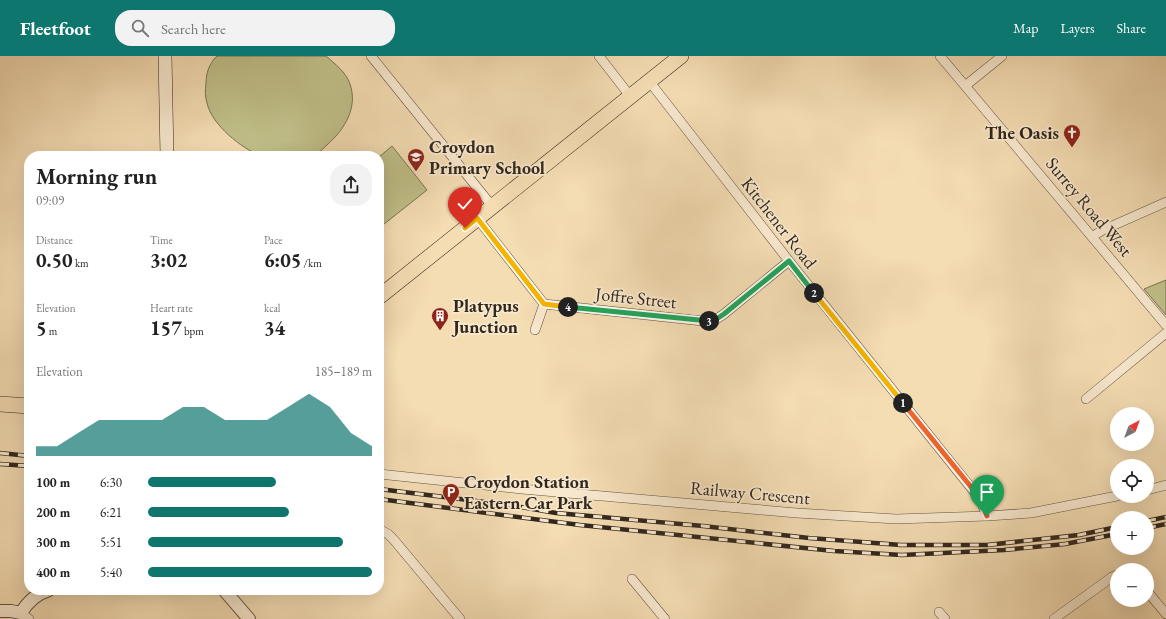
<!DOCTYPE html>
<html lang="en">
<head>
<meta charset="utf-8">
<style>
	body { margin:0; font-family:"EB Garamond",serif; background:#f2f2f2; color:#222; height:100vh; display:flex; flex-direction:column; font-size:15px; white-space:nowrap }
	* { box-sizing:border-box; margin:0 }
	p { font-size:13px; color:#767676 }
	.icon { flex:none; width:22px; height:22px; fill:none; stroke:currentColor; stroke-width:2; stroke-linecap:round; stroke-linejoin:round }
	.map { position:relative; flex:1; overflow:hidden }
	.panel { position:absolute; left:24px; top:95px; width:360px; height:444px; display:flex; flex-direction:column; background:#fff; border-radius:16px; box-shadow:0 4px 16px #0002 }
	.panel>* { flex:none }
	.needle { width:26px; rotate:41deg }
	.tools { position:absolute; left:1110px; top:351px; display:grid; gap:8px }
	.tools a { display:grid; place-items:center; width:44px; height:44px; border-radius:50%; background:#fff; box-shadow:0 4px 16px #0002; font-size:20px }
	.pin { position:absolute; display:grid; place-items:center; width:34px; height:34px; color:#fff; margin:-41px -17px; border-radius:50% 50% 50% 0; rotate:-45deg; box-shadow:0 0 4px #0007 }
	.pin .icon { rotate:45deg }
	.km { position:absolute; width:20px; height:20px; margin:-10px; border-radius:50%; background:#222; color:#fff; font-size:11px; line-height:20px; text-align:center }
	.round { display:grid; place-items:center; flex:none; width:42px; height:42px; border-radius:16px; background:#f2f2f2 }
	.overview { display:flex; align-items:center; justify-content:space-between; height:68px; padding:0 12px }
	h1 { font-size:22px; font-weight:700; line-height:30px }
	.stats { display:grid; grid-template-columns:repeat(3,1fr); gap:6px; height:68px; padding:4px 12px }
	.stats div { display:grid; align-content:center }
	.stats b { font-size:20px; font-weight:700 }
	.stats small { font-size:11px; font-weight:400 }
	.stats p { font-size:11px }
	.chart { height:112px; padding:8px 12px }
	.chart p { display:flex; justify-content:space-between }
	.chart svg { width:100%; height:72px; margin-top:4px; fill:#0f766e; opacity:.7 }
	ul { padding:0 12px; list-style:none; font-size:13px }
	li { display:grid; grid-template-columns:64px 48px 1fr; align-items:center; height:30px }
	li i { height:10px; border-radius:5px; background:#0f766e }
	header { display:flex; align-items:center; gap:24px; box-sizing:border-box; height:56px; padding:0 20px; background:#0f766e; color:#fff }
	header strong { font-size:19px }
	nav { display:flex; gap:22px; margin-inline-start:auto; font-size:14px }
	.search { width:280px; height:36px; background:#f2f2f2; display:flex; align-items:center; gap:10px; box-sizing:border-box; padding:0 14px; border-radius:16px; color:#767676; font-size:15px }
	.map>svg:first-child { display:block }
</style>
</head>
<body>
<header>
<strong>Fleetfoot</strong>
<div class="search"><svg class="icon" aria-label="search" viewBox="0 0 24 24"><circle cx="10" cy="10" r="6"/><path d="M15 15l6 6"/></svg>Search here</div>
<nav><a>Map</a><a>Layers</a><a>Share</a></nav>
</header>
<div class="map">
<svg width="1166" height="563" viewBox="0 0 1166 563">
	<rect width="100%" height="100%" fill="#f4dcb3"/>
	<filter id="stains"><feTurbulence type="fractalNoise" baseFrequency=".005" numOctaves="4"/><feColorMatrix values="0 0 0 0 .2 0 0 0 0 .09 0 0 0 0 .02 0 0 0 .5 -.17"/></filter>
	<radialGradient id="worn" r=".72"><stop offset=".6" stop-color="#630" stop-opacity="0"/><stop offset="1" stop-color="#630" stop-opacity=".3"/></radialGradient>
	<path fill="#c0bf89" stroke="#787353" d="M 217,0 L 326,0 C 335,8 346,16 350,28 C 358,51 345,73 328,88 C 324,92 319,97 314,99 C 307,102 271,100 261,100 C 241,92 212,69 207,47 C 205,41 205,34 206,28 C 206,17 209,8 217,0 Z
		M 392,90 L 427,134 L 379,172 L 379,101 Z
		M 1166,224 L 1166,259 L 1144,233 Z"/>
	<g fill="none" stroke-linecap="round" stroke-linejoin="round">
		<defs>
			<path id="minor" d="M 371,0 L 492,150
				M 599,0 L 630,40
				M 940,0 L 1166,269
				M 649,25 L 789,205 L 980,443 L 987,460
				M 965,30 L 1002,0
				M 477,162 L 544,248 L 712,266 L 724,258 L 789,205
				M 1093,180 L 1103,174 L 1166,146
				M 535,274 L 544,248
				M 1086,343 L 1166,277
				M 379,418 L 522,433 L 797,457 L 896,463 L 987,460 L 1031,457 L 1117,440
				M 1147,434 L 1166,429
				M 379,473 L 388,478 L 394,484 L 460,563
				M 632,523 L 665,563
				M 1147,535 L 1166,558
				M 939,556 L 945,563
				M 21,557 L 29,563
				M 1054,563 L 1112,521 L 1117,519"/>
			<path id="tertiary" d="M 224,534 L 249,563
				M 0,555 L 11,555 L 21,557 C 28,545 36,538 49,534"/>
			<path id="secondary" d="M 165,0 L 167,100"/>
			<path id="primary" d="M 379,241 L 681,0
				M 0,348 L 29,350"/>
		</defs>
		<use href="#minor" stroke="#625442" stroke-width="10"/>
		<use href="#tertiary" stroke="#625442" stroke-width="14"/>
		<use href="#secondary" stroke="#31271d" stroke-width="14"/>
		<use href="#primary" stroke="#31271d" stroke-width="16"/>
		<use href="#minor" stroke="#f8e8ce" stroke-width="9"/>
		<use href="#tertiary" stroke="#f8e8ce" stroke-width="12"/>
		<use href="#secondary" stroke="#f8e8ce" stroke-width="13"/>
		<use href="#primary" stroke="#f4dcb3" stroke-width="15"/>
		<defs>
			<path id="rail" d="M 0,397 L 29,400
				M 0,408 L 29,410
				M 379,433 L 509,449 L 556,457 L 703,470 L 809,482 L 901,489 L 987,489 L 1079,479 L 1117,471
				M 379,443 L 580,469 L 834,495 L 902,499 L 1004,494 L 1065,488 L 1117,478
				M 1147,465 L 1166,461
				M 1147,472 L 1166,468"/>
		</defs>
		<use href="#rail" stroke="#31271d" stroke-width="4.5"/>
		<use href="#rail" stroke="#f8e8ce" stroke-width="3" stroke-dasharray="9" stroke-linecap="butt"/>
	</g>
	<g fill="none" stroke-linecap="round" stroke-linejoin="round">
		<defs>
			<path id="split-1" d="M 903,347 L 980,442 L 987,460"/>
			<path id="split-2" d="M 814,237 L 903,347"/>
			<path id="split-3" d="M 709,265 L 712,266 L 724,258 L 789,205 L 814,237"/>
			<path id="split-4" d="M 568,251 L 709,265"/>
			<path id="split-5" d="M 465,172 L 477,162 L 544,248 L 568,251"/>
		</defs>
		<use href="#split-1" stroke="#fff" stroke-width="8"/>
		<use href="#split-2" stroke="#fff" stroke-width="8"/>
		<use href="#split-3" stroke="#fff" stroke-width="8"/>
		<use href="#split-4" stroke="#fff" stroke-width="8"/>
		<use href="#split-5" stroke="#fff" stroke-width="8"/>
		<use href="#split-1" stroke="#f0652b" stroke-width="5"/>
		<use href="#split-2" stroke="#f5b400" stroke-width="5"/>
		<use href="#split-3" stroke="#22a559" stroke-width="5"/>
		<use href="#split-4" stroke="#22a559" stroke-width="5"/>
		<use href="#split-5" stroke="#f5b400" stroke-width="5"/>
	</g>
	<defs>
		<symbol id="church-pin" viewBox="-11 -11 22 30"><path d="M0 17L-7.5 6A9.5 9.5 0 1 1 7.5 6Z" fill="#8f2418" stroke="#f8e8ce"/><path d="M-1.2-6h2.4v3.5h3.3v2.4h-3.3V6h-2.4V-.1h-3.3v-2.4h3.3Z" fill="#fff"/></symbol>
		<symbol id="school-pin" viewBox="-11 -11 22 30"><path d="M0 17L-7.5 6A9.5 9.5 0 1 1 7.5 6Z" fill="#8f2418" stroke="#f8e8ce"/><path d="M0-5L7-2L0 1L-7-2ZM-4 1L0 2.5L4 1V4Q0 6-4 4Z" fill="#fff"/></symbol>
		<symbol id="building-pin" viewBox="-11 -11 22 30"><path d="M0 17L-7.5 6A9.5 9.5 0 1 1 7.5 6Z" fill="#8f2418" stroke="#f8e8ce"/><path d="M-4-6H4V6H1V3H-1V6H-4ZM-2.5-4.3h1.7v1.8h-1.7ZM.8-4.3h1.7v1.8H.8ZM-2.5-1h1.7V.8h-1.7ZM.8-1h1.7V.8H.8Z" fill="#fff"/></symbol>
		<symbol id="parking-pin" viewBox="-11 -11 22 30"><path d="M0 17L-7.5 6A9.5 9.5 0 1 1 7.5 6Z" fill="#8f2418" stroke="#f8e8ce"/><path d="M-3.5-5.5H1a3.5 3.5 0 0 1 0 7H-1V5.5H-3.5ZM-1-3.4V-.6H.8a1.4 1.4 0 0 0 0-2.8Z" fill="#fff"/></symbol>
	</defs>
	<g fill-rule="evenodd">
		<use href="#church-pin" x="1062" y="67" width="20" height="27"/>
		<use href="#school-pin" x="406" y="91" width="20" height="27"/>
		<use href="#building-pin" x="430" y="250" width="20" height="27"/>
		<use href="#parking-pin" x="441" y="426" width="20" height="27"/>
	</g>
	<g text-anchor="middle" stroke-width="3.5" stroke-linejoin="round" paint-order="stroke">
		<g font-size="18" font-weight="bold" fill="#31271d" stroke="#f8e8ce" text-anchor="start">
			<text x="1059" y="83" text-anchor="end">The Oasis</text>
			<text x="429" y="97">Croydon<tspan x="429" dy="21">Primary School</tspan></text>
			<text x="453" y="256">Platypus<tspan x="453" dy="21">Junction</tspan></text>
			<text x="464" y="432">Croydon Station<tspan x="464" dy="21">Eastern Car Park</tspan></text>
		</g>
		<g font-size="18" fill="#31271d" stroke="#f8e8ce">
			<text transform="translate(1089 151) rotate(50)" y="6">Surrey Road West</text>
			<text transform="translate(779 167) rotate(52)" y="6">Kitchener Road</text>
			<text transform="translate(636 242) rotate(6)" y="6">Joffre Street</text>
			<text transform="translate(750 437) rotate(5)" y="6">Railway Crescent</text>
		</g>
	</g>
	<rect width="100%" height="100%" filter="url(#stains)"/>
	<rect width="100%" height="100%" fill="url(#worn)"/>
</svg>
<div class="tools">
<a><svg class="needle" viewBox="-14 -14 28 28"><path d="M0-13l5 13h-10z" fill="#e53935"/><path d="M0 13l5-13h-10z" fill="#767676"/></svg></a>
<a><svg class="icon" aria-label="locate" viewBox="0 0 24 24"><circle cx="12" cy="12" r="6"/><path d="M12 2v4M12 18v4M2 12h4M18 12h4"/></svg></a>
<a>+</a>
<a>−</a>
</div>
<div class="pin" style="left:987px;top:460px;background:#1e9e55"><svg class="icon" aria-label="arrive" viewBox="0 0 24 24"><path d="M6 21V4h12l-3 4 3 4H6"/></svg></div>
<div class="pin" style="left:465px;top:172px;background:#d93025"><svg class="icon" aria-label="check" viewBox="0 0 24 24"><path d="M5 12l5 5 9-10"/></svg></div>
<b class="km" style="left:903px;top:347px">1</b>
<b class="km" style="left:814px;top:237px">2</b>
<b class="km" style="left:709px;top:265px">3</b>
<b class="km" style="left:568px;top:251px">4</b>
<section class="panel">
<div class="overview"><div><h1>Morning run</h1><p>09:09</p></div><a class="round"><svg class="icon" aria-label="share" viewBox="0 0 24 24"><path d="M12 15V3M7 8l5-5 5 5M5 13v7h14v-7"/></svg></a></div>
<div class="stats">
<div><p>Distance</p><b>0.50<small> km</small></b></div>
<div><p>Time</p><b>3:02</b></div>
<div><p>Pace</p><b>6:05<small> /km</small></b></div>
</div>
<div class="stats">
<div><p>Elevation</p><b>5<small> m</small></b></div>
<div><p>Heart rate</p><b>157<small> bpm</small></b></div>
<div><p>kcal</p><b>34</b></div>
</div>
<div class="chart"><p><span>Elevation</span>185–189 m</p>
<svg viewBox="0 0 160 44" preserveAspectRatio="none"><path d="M0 44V38L10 38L20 30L30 22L40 22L50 22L60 22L70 14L80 14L90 22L100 22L110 22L120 14L130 6L140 14L150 30L160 38V44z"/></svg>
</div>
<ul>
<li><b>100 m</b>6:30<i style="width:57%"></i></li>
<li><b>200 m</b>6:21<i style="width:63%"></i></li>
<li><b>300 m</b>5:51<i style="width:87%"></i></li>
<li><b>400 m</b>5:40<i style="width:100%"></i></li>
</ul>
</section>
</div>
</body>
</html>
